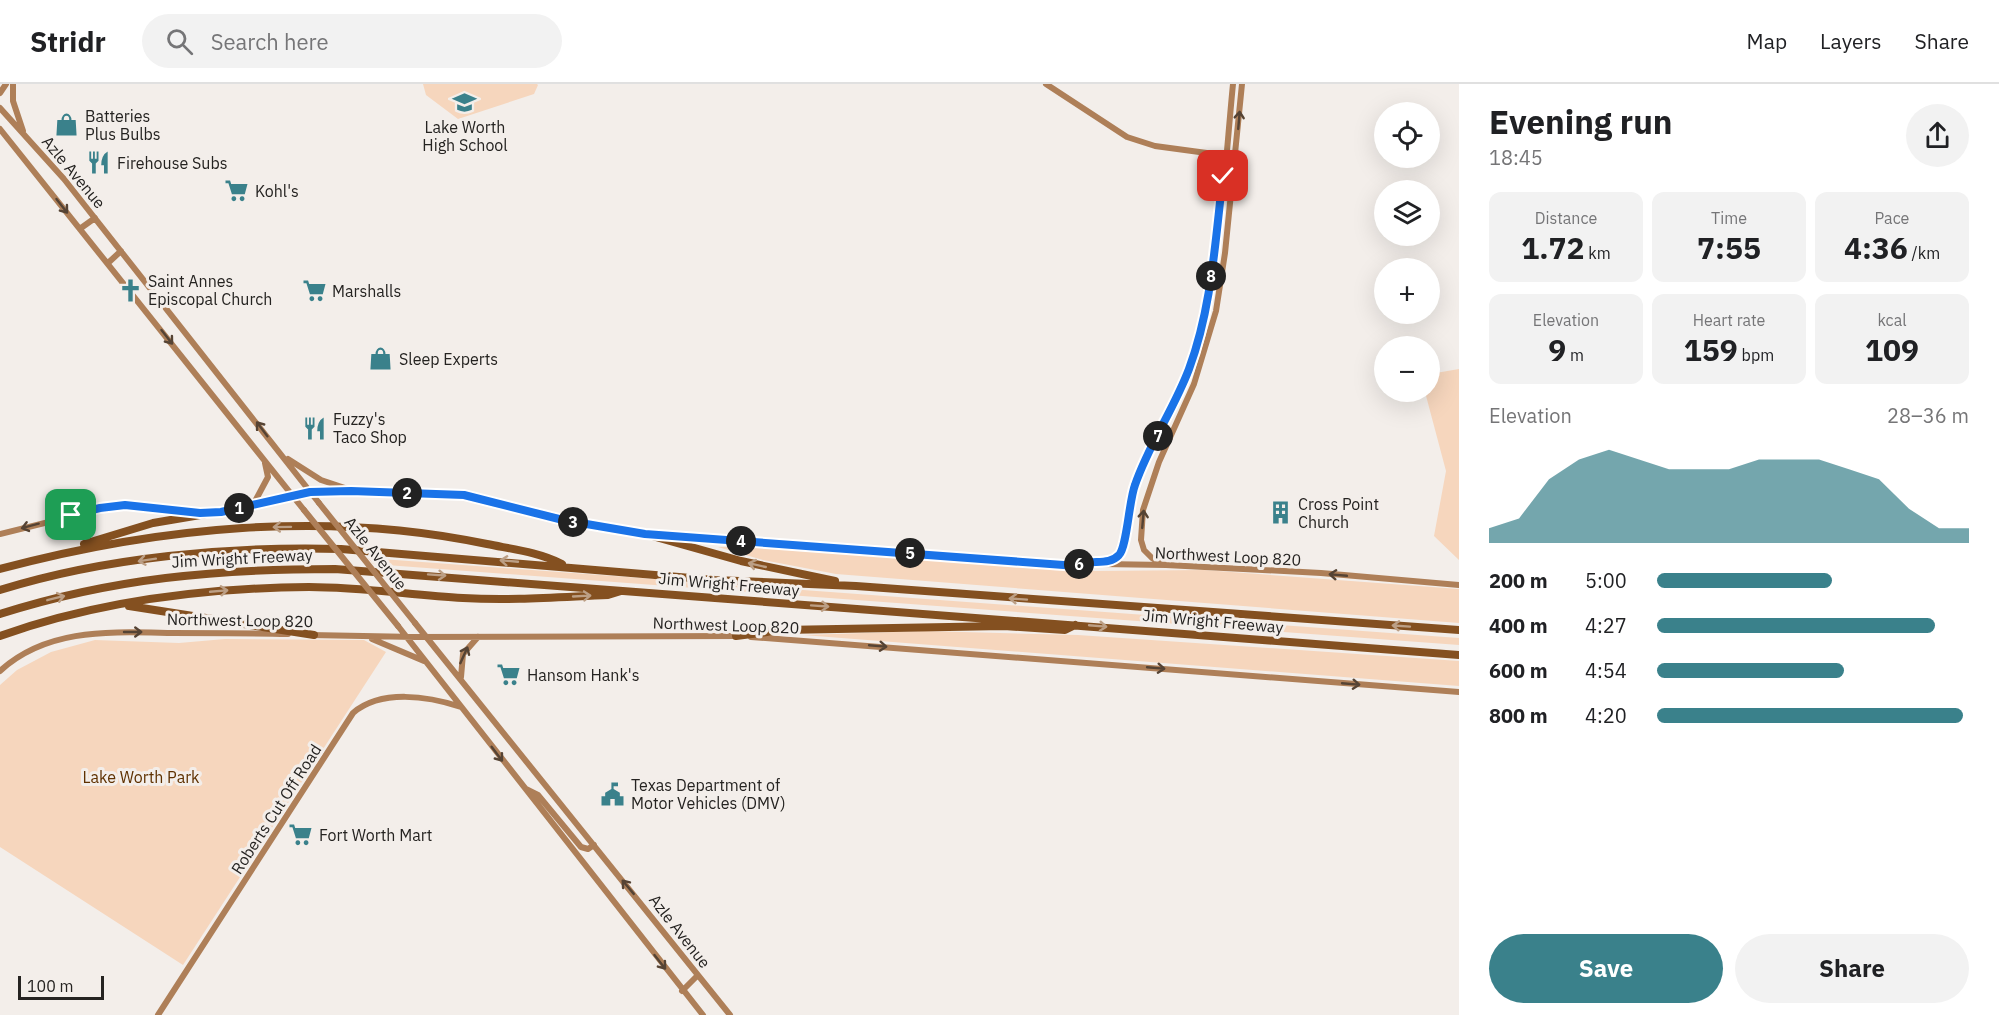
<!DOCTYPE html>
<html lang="en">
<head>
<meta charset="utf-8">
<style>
	body { margin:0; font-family:"IBM Plex Sans",sans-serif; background:#f2f2f2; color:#202124; height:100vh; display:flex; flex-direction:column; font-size:22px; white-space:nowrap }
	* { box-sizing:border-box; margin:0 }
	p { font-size:20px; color:#757577 }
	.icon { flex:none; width:33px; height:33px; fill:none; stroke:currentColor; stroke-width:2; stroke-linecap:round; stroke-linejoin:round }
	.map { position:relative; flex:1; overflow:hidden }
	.side { display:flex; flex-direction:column; background:#fff; width:540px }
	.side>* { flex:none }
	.buttons { position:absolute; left:1374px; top:18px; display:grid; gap:12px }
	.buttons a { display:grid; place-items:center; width:66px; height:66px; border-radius:50%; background:#fff; box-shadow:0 6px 24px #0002; font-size:30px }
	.scale { position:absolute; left:18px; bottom:15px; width:86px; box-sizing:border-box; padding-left:6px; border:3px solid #252321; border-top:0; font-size:16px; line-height:21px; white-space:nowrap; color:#252321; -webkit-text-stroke:4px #f3eeea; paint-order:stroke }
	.pin { position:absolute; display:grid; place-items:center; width:51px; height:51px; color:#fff; margin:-26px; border-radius:12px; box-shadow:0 3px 9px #0006 }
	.km { position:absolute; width:30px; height:30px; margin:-15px; border-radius:50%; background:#222; color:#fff; font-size:16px; line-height:30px; text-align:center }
	.round { display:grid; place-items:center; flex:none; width:63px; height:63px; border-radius:32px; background:#f2f2f2 }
	.overview { display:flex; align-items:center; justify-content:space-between; height:102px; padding:0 30px }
	h1 { font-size:33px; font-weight:700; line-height:45px }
	.stats { display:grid; grid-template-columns:repeat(3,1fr); gap:9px; height:102px; padding:6px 30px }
	.stats div { display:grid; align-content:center; border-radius:12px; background:#f2f2f2; text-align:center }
	.stats b { font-size:30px; font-weight:700 }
	.stats small { font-size:16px; font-weight:400 }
	.stats p { font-size:16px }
	.chart { height:168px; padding:12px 30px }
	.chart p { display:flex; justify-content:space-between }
	.chart svg { width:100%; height:108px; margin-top:6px; fill:#3a818b; opacity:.7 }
	.primary-button { display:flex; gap:12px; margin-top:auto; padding:12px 30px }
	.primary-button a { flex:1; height:69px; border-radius:36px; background:#3a818b; color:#fff; font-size:24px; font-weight:700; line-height:69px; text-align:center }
	.primary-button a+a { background:#f2f2f2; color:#202124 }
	ul { padding:0 30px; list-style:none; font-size:20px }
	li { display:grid; grid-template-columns:96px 72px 1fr; align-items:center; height:45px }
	li i { height:15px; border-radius:8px; background:#3a818b }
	header { display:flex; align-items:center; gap:36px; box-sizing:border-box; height:84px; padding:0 30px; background:#fff; border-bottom:2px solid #e0e0e0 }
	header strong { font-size:28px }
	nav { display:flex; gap:33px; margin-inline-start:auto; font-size:21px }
	.search { width:420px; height:54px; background:#f2f2f2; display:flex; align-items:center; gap:15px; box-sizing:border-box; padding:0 21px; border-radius:33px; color:#757577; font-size:22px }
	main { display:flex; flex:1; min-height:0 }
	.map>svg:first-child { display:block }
</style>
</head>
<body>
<header>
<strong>Stridr</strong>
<div class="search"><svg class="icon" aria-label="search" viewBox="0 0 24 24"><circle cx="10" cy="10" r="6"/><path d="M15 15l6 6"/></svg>Search here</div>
<nav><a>Map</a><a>Layers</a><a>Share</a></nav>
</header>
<main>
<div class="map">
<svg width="1459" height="931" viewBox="0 0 1459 931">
	<rect width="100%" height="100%" fill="#f3eeea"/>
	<path fill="#f6d6bd" d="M 423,0 L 537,0 L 538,1 L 534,10 L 458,35 L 426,11 Z
		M 1459,285 L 1459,476 L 1434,452 L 1446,387 L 1425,308 L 1430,308 L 1430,290 Z
		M 728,459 L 1096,487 L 1204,486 L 1459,505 L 1459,539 L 836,490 L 763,476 L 718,463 L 727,463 Z
		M 368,474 L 1459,554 L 1459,561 L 373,480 Z
		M 925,547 L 1078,551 L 1459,577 L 1459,602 L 803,551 Z
		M 225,555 L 364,556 L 386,568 L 183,881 L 0,763 L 0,601 L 17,586 L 51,568 L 95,556 L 179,559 Z"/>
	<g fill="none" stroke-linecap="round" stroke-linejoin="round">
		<path stroke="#ae7f58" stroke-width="6" d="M 13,0 L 13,17 L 23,47
			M 1046,0 L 1127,53 L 1155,62 L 1229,72
			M 0,9 L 6,0
			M 0,24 L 64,95 L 319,419
			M 0,45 L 304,426
			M 81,144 L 95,134
			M 108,179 L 121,167
			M 288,375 L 321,396 L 348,405
			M 253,421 L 268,393 L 265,379
			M 210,429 L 310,408 L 351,407 L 464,411 L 563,436 L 648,450
			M 0,450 L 113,422 L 199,429
			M 659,451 L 1037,479 L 1166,481 L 1321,489 L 1459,501
			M 1100,478 C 1127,478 1124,454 1127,434 C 1128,422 1131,410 1135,399 C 1150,359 1175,324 1189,283 C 1220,197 1224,91 1233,0
			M 1164,480 L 1152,474 L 1144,466 L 1141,456 L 1143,426 L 1159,378 L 1194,300 L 1216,227 L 1225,169 L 1242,0
			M 415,539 L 730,931
			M 398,542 L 703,931
			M 310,551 L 416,553 L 738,552
			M 751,553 L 1459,608
			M 372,555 L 424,577
			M 0,587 C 48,543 113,548 173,549 C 212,549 250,549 288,550
			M 461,593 L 463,570 L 478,553
			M 526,705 L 538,711 L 581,763 L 588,765 L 594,761
			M 682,907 L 698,891
			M 158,931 L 353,629 C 381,605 428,612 461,623"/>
		<path stroke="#845020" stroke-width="8" d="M 645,450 L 741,477 L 835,497
			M 84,460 L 153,439 L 212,429
			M 0,485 C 157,443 327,426 487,460 C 511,465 539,468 562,480
			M 0,506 C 106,473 230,462 341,465 L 715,496 L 856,502 L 1459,546
			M 129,522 L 314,551
			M 0,530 C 113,494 217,485 335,485 L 1459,571
			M 0,552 C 98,517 205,504 309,503 C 360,503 411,511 463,514 C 511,517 560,513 608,511 L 621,507
			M 736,552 L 782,546 L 1004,542 L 1065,546 L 1075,541"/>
		<path stroke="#ae7f58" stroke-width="6" d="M 319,419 L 415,539
			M 304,426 L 398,542"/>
	</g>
	<defs><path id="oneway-shaft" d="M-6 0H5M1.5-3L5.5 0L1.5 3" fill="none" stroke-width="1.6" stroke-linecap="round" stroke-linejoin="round" transform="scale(1.5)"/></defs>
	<g stroke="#554334">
		<use href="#oneway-shaft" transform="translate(1239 36) rotate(-85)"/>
		<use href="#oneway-shaft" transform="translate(62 122) rotate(52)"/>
		<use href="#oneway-shaft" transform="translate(167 253) rotate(52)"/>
		<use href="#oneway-shaft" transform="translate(262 345) rotate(-127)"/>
		<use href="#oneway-shaft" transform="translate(1143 435) rotate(-85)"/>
		<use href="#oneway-shaft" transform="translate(30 442) rotate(165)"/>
		<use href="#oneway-shaft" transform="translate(1338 491) rotate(-175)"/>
		<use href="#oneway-shaft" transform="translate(133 548)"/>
		<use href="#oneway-shaft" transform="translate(878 562) rotate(5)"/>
		<use href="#oneway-shaft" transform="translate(464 571) rotate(-66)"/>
		<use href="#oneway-shaft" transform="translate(1156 584) rotate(5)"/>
		<use href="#oneway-shaft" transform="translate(1351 600) rotate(5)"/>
		<use href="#oneway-shaft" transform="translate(497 670) rotate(53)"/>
		<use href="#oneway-shaft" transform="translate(628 803) rotate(-130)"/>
		<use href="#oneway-shaft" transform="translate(660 878) rotate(52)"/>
	</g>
	<g stroke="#bc9f85">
		<use href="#oneway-shaft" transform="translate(282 443) rotate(179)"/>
		<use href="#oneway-shaft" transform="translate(147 476) rotate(171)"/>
		<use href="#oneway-shaft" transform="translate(509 477) rotate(-175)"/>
		<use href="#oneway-shaft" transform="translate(757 481) rotate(-167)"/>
		<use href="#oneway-shaft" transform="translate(437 491) rotate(4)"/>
		<use href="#oneway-shaft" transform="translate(219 507) rotate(-5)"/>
		<use href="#oneway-shaft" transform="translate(582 512) rotate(-3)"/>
		<use href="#oneway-shaft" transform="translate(56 514) rotate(-14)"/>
		<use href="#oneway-shaft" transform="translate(1018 515) rotate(-176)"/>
		<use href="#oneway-shaft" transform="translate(820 522) rotate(4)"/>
		<use href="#oneway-shaft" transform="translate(1098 542) rotate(5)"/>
		<use href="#oneway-shaft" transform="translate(1401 542) rotate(-176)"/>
	</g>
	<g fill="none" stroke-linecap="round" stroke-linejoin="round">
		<defs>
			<path id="route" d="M 71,431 L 100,424 L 125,421 L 200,429 L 221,428 L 310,408 L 351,407 L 464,411 L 563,436 L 645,450 L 1077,482 C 1090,474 1108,483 1119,471 C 1127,463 1129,416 1135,401 C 1149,360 1174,325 1189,285 C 1212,223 1215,157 1223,92"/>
		</defs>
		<use href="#route" stroke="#fff" stroke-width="12"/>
		<use href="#route" stroke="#1a73e8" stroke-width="8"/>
	</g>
	<defs>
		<symbol id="school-bare" viewBox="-9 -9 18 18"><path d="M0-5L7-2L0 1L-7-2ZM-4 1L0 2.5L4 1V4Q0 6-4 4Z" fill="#3a818b" stroke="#f3eeea" stroke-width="2.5" paint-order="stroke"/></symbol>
		<symbol id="shop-bare" viewBox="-9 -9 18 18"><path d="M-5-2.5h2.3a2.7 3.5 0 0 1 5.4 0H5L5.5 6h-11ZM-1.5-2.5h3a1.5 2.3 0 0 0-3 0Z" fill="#3a818b" stroke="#f3eeea" stroke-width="2.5" paint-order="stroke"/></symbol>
		<symbol id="restaurant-bare" viewBox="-9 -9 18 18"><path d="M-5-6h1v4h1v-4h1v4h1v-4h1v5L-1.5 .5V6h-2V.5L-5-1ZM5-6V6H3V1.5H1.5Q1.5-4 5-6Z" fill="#3a818b" stroke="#f3eeea" stroke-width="2.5" paint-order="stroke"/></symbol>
		<symbol id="supermarket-bare" viewBox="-9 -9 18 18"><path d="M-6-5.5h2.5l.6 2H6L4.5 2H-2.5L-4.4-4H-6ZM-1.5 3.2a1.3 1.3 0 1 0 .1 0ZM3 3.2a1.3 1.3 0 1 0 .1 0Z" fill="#3a818b" stroke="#f3eeea" stroke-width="2.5" paint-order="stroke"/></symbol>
		<symbol id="church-bare" viewBox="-9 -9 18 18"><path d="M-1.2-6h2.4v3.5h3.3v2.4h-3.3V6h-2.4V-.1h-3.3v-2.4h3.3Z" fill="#3a818b" stroke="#f3eeea" stroke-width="2.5" paint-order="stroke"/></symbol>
		<symbol id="building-bare" viewBox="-9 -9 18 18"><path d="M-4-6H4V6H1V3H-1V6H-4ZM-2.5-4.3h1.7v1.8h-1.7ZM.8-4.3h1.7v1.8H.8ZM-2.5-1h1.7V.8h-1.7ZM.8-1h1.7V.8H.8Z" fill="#3a818b" stroke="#f3eeea" stroke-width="2.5" paint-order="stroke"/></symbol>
		<symbol id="civic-bare" viewBox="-9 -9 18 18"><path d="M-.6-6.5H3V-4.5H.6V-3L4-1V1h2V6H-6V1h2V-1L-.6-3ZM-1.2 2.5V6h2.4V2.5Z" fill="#3a818b" stroke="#f3eeea" stroke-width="2.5" paint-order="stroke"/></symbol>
	</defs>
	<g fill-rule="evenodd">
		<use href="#school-bare" x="448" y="2" width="33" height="33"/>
		<use href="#shop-bare" x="50" y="24" width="33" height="33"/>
		<use href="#restaurant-bare" x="82" y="62" width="33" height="33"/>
		<use href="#supermarket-bare" x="220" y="90" width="33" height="33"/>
		<use href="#church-bare" x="114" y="190" width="33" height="33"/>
		<use href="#supermarket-bare" x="298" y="190" width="33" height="33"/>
		<use href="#shop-bare" x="364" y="258" width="33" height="33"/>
		<use href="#restaurant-bare" x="298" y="328" width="33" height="33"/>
		<use href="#building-bare" x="1264" y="412" width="33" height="33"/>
		<use href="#supermarket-bare" x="492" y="574" width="33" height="33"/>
		<use href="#civic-bare" x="596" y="694" width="33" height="33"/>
		<use href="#supermarket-bare" x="284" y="734" width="33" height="33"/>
	</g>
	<g text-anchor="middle" stroke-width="6" stroke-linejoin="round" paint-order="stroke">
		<g font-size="16" fill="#252321" stroke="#f3eeea" text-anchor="start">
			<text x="85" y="38">Batteries<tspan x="85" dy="18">Plus Bulbs</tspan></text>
			<text x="465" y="49" text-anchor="middle">Lake Worth<tspan x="465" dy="18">High School</tspan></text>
			<text x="117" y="85">Firehouse Subs</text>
			<text x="255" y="113">Kohl's</text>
			<text x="148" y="203">Saint Annes<tspan x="148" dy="18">Episcopal Church</tspan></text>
			<text x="332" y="213">Marshalls</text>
			<text x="399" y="281">Sleep Experts</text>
			<text x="333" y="341">Fuzzy's<tspan x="333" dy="18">Taco Shop</tspan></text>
			<text x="1298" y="426">Cross Point<tspan x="1298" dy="18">Church</tspan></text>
			<text x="527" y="597">Hansom Hank's</text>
			<text x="631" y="707">Texas Department of<tspan x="631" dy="18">Motor Vehicles (DMV)</tspan></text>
			<text x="319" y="757">Fort Worth Mart</text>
		</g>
		<g font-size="16" fill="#252321" stroke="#f3eeea">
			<text transform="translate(74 88) rotate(50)" y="6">Azle Avenue</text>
			<text transform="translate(376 469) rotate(51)" y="6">Azle Avenue</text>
			<text transform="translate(1228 472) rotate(3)" y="6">Northwest Loop 820</text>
			<text transform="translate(242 474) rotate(-3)" y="6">Jim Wright Freeway</text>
			<text transform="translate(729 500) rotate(5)" y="6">Jim Wright Freeway</text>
			<text transform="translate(240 536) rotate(1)" y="6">Northwest Loop 820</text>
			<text transform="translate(1213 537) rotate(5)" y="6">Jim Wright Freeway</text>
			<text transform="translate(726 541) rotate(2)" y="6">Northwest Loop 820</text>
			<text transform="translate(276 725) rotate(-57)" y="6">Roberts Cut Off Road</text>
			<text transform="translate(680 847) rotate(52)" y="6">Azle Avenue</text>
		</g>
		<g font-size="16" fill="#5f3100" stroke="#f3eeea">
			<text x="141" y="699">Lake Worth Park</text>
		</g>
	</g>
</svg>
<div class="buttons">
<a><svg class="icon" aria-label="locate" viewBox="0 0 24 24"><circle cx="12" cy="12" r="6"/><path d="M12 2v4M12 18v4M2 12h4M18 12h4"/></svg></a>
<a><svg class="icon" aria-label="layers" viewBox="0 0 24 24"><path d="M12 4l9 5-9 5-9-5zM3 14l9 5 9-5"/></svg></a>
<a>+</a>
<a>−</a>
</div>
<div class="scale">100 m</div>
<div class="pin" style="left:71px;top:431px;background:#1e9e55"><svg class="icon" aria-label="arrive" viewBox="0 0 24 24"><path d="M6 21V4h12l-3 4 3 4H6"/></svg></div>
<div class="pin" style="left:1223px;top:92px;background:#d93025"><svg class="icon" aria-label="check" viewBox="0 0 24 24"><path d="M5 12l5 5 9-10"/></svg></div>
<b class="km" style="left:239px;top:424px">1</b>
<b class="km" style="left:407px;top:409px">2</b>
<b class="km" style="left:573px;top:438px">3</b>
<b class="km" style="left:741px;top:457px">4</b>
<b class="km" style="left:910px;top:469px">5</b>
<b class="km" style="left:1079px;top:480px">6</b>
<b class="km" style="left:1158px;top:352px">7</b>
<b class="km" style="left:1211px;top:192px">8</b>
</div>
<section class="side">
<div class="overview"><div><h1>Evening run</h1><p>18:45</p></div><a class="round"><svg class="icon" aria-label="share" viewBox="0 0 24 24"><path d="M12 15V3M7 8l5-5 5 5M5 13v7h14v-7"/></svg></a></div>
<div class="stats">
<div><p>Distance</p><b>1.72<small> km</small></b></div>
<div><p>Time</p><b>7:55</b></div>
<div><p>Pace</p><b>4:36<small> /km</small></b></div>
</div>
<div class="stats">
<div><p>Elevation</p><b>9<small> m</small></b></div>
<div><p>Heart rate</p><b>159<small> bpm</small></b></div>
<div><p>kcal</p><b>109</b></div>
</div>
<div class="chart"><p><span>Elevation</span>28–36 m</p>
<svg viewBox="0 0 160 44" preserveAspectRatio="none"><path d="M0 44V38L10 34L20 18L30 10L40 6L50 10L60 14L70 14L80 14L90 10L100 10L110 10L120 14L130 18L140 30L150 38L160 38V44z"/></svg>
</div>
<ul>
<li><b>200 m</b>5:00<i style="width:56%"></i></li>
<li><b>400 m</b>4:27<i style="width:89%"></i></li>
<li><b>600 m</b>4:54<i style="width:60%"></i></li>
<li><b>800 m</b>4:20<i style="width:98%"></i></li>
</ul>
<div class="primary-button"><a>Save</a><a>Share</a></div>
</section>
</main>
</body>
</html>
